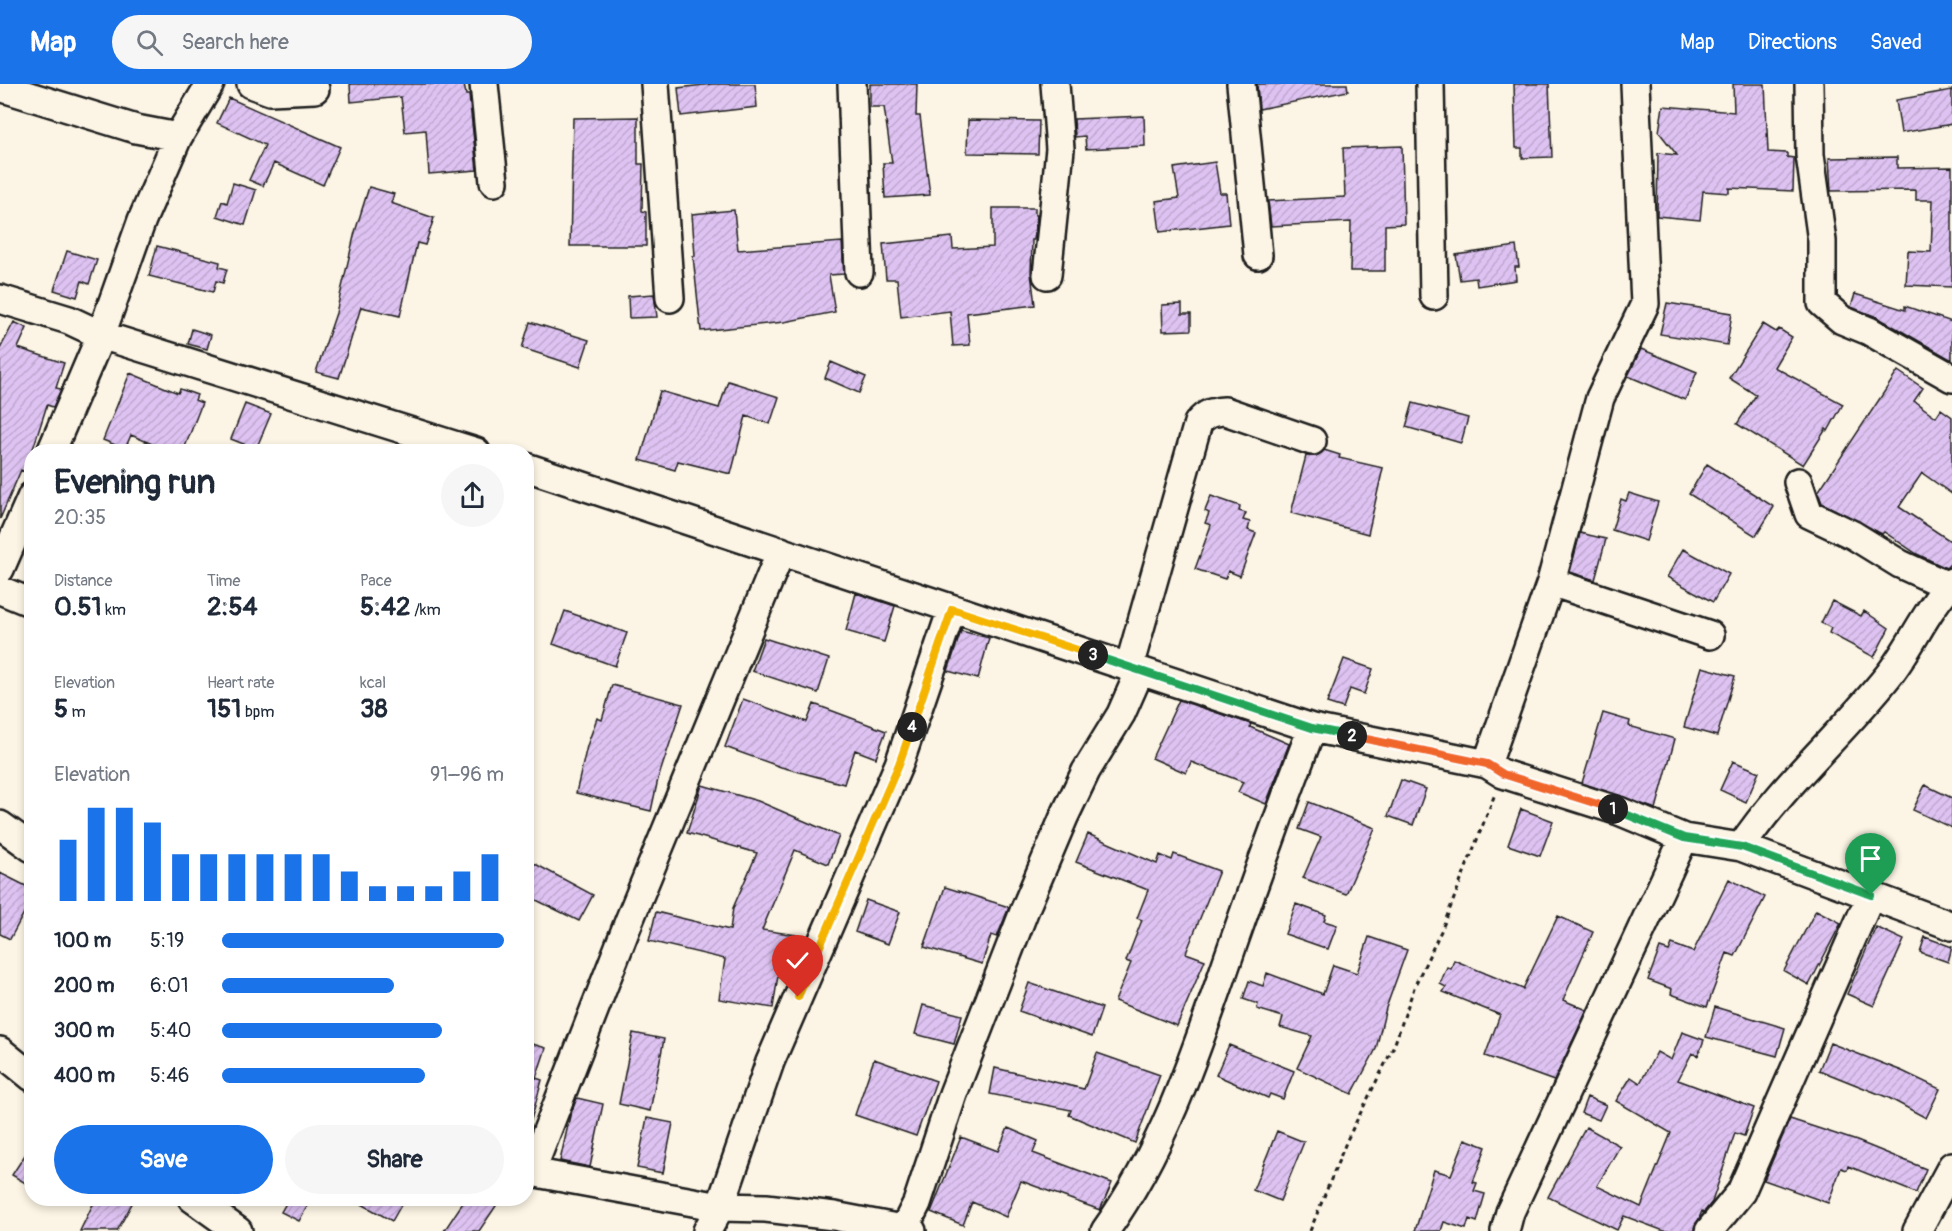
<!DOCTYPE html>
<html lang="en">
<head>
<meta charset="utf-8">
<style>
	body { margin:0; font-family:Pangolin,sans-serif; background:#f6f6f7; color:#1f2937; height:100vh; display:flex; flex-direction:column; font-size:22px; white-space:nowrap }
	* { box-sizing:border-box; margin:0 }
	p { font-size:20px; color:#747a83 }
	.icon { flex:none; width:33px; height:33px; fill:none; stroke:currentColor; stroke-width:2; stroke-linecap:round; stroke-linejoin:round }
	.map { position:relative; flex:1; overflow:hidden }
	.panel { position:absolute; left:24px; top:360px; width:510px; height:762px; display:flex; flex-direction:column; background:#fff; border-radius:24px; box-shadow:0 3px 9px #0003 }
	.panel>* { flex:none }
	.pin { position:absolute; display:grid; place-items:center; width:51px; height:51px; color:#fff; margin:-62px -26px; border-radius:50% 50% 50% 0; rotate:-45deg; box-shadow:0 0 6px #0007 }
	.pin .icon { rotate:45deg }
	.km { position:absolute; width:30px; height:30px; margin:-15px; border-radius:50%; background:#222; color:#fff; font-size:16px; line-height:30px; text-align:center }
	.round { display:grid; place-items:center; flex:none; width:63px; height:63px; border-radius:32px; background:#f6f6f7 }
	.headline { display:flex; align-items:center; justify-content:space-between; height:102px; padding:0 30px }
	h1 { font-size:33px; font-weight:800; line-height:45px }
	.metrics { display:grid; grid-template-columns:repeat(3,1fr); gap:9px; height:102px; padding:6px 30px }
	.metrics div { display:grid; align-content:center }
	.metrics b { font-size:26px; font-weight:800 }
	.metrics small { font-size:16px; font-weight:400 }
	.metrics p { font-size:16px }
	.chart { height:168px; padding:12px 30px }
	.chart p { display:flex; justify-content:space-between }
	.chart svg { width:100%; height:108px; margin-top:6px; stroke:#1a73e8; stroke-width:6 }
	.primary-button { display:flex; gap:12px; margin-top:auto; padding:12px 30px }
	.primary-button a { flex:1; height:69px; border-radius:36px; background:#1a73e8; color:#fff; font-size:24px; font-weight:800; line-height:69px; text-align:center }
	.primary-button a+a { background:#f6f6f7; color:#1f2937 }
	ul { padding:0 30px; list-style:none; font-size:20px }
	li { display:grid; grid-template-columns:96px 72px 1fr; align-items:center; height:45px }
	li i { height:15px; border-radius:8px; background:#1a73e8 }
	header { display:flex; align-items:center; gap:36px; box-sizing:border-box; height:84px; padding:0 30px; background:#1a73e8; color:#fff }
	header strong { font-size:28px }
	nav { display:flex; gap:33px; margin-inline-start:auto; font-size:21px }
	.search { width:420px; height:54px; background:#f6f6f7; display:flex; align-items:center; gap:15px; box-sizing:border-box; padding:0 21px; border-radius:33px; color:#747a83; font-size:22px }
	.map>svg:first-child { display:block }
</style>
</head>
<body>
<header>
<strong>Map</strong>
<div class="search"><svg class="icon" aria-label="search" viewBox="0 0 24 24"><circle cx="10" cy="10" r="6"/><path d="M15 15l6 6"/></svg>Search here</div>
<nav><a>Map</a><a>Directions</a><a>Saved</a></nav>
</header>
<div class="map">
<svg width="1952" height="1147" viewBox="0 0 1952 1147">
	<defs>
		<pattern id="building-hatch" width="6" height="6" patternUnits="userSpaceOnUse" patternTransform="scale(1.5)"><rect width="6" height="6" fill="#dec3f2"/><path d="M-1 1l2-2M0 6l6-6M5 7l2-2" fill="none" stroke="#bea7cf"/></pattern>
	</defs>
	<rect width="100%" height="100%" fill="#fcf5e5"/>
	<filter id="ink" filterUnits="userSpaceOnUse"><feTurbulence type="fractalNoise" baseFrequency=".0167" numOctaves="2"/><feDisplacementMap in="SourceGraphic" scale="12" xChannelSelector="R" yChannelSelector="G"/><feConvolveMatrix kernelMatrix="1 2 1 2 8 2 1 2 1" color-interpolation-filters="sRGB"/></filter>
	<g filter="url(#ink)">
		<path fill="url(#building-hatch)" stroke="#1c1c1c" stroke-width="1.5" d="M 350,0 L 464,0 L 466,11 L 469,11 L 477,86 L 429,90 L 426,46 L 405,48 L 401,13 L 351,18 Z
			M 712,0 L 755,0 L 757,23 L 681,32 L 678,4 Z
			M 870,0 L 917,0 L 916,32 L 920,32 L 930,111 L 885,114 L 883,79 L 892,79 L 884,23 L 870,23 Z
			M 1257,0 L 1347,0 L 1348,7 L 1259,25 Z
			M 1514,0 L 1549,0 L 1552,73 L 1522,74 L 1522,64 L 1516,64 Z
			M 1733,0 L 1765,0 L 1768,68 L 1787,69 L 1787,73 L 1794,74 L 1793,107 L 1729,104 L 1729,109 L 1703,107 L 1700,136 L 1657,132 L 1658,69 L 1677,71 L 1659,48 L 1663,22 L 1734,28 Z
			M 1952,6 L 1952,40 L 1901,49 L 1896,16 Z
			M 229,14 L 340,63 L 323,101 L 274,79 L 263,102 L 249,96 L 265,61 L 217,39 Z
			M 1144,32 L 1145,62 L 1086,65 L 1085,52 L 1075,53 L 1074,35 Z
			M 638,33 L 638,80 L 643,80 L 642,127 L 646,128 L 646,162 L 570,162 L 573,34 Z
			M 968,36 L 1039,37 L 1038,70 L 967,69 Z
			M 1402,62 L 1404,140 L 1385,141 L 1385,187 L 1350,187 L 1351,138 L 1271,142 L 1268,117 L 1345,113 L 1343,64 Z
			M 1897,73 L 1897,84 L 1952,83 L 1952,203 L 1906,201 L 1908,167 L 1931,168 L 1933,116 L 1916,116 L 1916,106 L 1831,107 L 1829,74 Z
			M 1215,78 L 1220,109 L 1226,109 L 1229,140 L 1160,148 L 1156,117 L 1179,114 L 1174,84 Z
			M 233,99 L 256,106 L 245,141 L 217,132 L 222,117 L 227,119 Z
			M 369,103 L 394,110 L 391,119 L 434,134 L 425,161 L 417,159 L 400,232 L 361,223 L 339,294 L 316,288 L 336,229 L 355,148 Z
			M 993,124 L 1035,124 L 1035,131 L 1037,131 L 1034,156 L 1032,156 L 1031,189 L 1035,221 L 967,229 L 970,261 L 953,262 L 950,227 L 901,233 L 897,195 L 886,195 L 883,160 L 952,153 L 953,165 L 993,163 Z
			M 734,126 L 738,166 L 842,158 L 844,190 L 829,191 L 835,228 L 784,238 L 701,247 L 693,172 L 695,172 L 692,130 Z
			M 157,162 L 220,178 L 219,183 L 227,185 L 223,199 L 216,197 L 213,208 L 149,192 Z
			M 1516,162 L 1519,183 L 1515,183 L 1516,196 L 1477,202 L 1476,194 L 1460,196 L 1456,171 Z
			M 67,167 L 97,176 L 89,200 L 82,197 L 77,213 L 54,206 Z
			M 654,210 L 657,233 L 629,234 L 628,212 Z
			M 1855,210 L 1905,226 L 1905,222 L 1952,238 L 1952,276 L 1877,233 L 1851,223 Z
			M 1667,219 L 1732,229 L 1727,261 L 1660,250 Z
			M 1182,220 L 1182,230 L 1191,230 L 1191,246 L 1163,247 L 1162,221 Z
			M 14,238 L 27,244 L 18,264 L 64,279 L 56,304 L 61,305 L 53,323 L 47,321 L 32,368 L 32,391 L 21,386 L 0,435 L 0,265 Z
			M 530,238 L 589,256 L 580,283 L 522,264 Z
			M 1763,240 L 1776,248 L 1779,245 L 1792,253 L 1774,283 L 1843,320 L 1828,347 L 1826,345 L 1803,381 L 1737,340 L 1756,311 L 1729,294 Z
			M 192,245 L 211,251 L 207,265 L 188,260 Z
			M 1641,265 L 1697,288 L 1685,316 L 1628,292 Z
			M 831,278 L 866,293 L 859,309 L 825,294 Z
			M 1898,287 L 1923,304 L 1914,317 L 1936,333 L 1941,325 L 1952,333 L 1952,410 L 1922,389 L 1899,423 L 1952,458 L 1952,478 L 1946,484 L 1917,470 L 1884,448 L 1882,450 L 1822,419 L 1818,408 Z
			M 130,289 L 178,309 L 180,305 L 197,311 L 195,316 L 202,319 L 183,368 L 171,368 L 131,351 L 125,365 L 103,356 Z
			M 728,297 L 779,313 L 770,340 L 746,332 L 731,390 L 678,377 L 675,386 L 640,376 L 660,307 L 719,324 Z
			M 1413,319 L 1468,334 L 1461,359 L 1406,343 Z
			M 245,320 L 271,330 L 256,365 L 231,355 Z
			M 1324,366 L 1340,371 L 1339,374 L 1383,384 L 1368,450 L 1291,429 L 1306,372 L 1316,372 Z
			M 1707,380 L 1774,423 L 1756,452 L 1689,410 Z
			M 1629,409 L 1658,418 L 1646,457 L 1612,446 L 1621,415 L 1626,417 Z
			M 1211,412 L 1240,422 L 1239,427 L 1246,429 L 1243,436 L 1250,438 L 1248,446 L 1256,449 L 1240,492 L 1228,487 L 1225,495 L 1195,485 L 1211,441 L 1205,439 L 1209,429 L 1205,427 Z
			M 1580,449 L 1606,455 L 1595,496 L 1570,488 Z
			M 1683,465 L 1729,490 L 1713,518 L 1667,493 Z
			M 856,509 L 895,522 L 884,558 L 846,547 Z
			M 1832,517 L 1861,532 L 1864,527 L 1889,544 L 1874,573 L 1829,549 L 1831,544 L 1821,539 Z
			M 565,527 L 627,549 L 615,582 L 553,560 Z
			M 961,547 L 989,554 L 978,595 L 948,587 Z
			M 764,554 L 829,575 L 818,609 L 752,587 Z
			M 1344,575 L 1373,585 L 1364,610 L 1350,605 L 1343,624 L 1327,619 Z
			M 1702,583 L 1735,592 L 1717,652 L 1684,643 Z
			M 612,601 L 683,620 L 658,695 L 651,727 L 576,709 L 587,662 L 597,634 L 602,636 Z
			M 743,615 L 807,638 L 814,620 L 886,647 L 876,674 L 855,666 L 844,700 L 781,683 L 725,663 Z
			M 1179,616 L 1251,640 L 1250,643 L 1289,660 L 1266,720 L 1238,708 L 1243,698 L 1191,678 L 1186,689 L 1152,674 Z
			M 1603,629 L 1630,637 L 1629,642 L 1675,655 L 1656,725 L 1582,699 Z
			M 1733,677 L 1759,688 L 1746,718 L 1720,706 Z
			M 1401,696 L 1426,705 L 1413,741 L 1388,732 Z
			M 702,701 L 758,717 L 839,752 L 828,780 L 795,766 L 762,846 L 796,851 L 790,887 L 779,885 L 773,924 L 719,915 L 725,875 L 649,857 L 656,828 L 730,846 L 733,824 L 757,769 L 687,749 Z
			M 1925,701 L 1952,714 L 1952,744 L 1913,726 Z
			M 1309,718 L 1375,744 L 1346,810 L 1303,794 L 1321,753 L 1299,745 Z
			M 1521,725 L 1553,737 L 1540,772 L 1508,761 Z
			M 1088,750 L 1157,780 L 1160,771 L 1172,776 L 1174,770 L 1219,787 L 1186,869 L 1205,876 L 1177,942 L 1115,917 L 1131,879 L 1126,877 L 1142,836 L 1137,834 L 1148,806 L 1076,778 Z
			M 526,775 L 593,811 L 579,837 L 526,811 Z
			M 0,789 L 32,805 L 32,814 L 10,855 L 0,850 Z
			M 1729,795 L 1765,813 L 1735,872 L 1727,869 L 1707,923 L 1671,910 L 1672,905 L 1648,896 L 1660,864 L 1669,867 L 1672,860 L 1693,868 Z
			M 945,803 L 1009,823 L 997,853 L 991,851 L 982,880 L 924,863 Z
			M 866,816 L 900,828 L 888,860 L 855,848 Z
			M 1296,820 L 1326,831 L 1324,837 L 1337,841 L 1328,865 L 1285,850 Z
			M 1816,826 L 1841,839 L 1809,901 L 1784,887 Z
			M 1558,832 L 1593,848 L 1563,916 L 1587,926 L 1554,997 L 1485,972 L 1500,931 L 1443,908 L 1446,903 L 1440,900 L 1447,883 L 1451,885 L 1454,876 L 1523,905 Z
			M 1876,843 L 1904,856 L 1874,922 L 1847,910 Z
			M 1369,853 L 1407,866 L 1386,924 L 1376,965 L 1352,1010 L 1297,984 L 1312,952 L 1280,943 L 1283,933 L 1257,925 L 1258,920 L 1243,915 L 1249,897 L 1263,902 L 1267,889 L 1323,910 L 1333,881 L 1357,889 Z
			M 1925,853 L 1952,863 L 1948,878 L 1920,868 Z
			M 1029,899 L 1102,924 L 1092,953 L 1019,927 Z
			M 923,921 L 962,931 L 954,960 L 915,950 Z
			M 1715,923 L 1785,944 L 1777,972 L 1706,953 Z
			M 1682,948 L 1704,956 L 1698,972 L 1692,969 L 1678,996 L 1754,1024 L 1744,1052 L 1735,1049 L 1712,1118 L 1704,1128 L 1702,1127 L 1694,1147 L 1664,1147 L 1624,1132 L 1617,1146 L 1548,1113 L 1586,1043 L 1620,1062 L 1597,1102 L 1641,1123 L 1671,1049 L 1616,1017 L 1631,993 L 1640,999 L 1657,968 L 1671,976 Z
			M 633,949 L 664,955 L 650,1027 L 619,1020 Z
			M 526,958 L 546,964 L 536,994 L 542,996 L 531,1036 L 526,1036 Z
			M 1830,959 L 1902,987 L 1940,1005 L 1926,1034 L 1889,1014 L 1819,986 Z
			M 1229,961 L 1294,987 L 1283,1015 L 1270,1010 L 1268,1014 L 1216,991 Z
			M 1097,969 L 1160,991 L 1135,1059 L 1069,1031 L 1071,1026 L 990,1010 L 995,984 L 1084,1005 Z
			M 874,975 L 936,997 L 916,1052 L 855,1031 Z
			M 1587,1013 L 1606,1021 L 1599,1036 L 1581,1029 Z
			M 577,1014 L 603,1020 L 590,1083 L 560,1077 L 570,1032 Z
			M 647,1034 L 673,1039 L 663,1089 L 637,1084 Z
			M 1790,1035 L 1857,1057 L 1926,1085 L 1916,1109 L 1848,1082 L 1847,1086 L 1841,1084 L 1828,1119 L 1764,1096 Z
			M 1008,1044 L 1038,1057 L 1033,1069 L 1112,1099 L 1100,1126 L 1021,1097 L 1006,1133 L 972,1118 L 963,1141 L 931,1128 L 961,1053 L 998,1067 Z
			M 1277,1047 L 1304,1058 L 1280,1117 L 1253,1106 Z
			M 1465,1055 L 1486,1063 L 1473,1098 L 1477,1099 L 1474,1107 L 1485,1110 L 1477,1138 L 1469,1135 L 1466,1145 L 1444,1138 L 1441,1147 L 1415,1147 L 1434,1086 L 1451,1091 Z
			M 32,1060 L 32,1103 L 12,1091 Z
			M 96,1114 L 135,1114 L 117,1147 L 80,1147 Z
			M 289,1114 L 312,1114 L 299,1137 L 281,1128 Z
			M 351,1114 L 405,1114 L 392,1137 Z
			M 466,1114 L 485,1114 L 496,1122 L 479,1147 L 444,1147 Z"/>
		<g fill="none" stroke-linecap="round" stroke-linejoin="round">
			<defs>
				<path id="minor" d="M 251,0 L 270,7 L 315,5
					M 484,0 L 494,98
					M 655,0 L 670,214
					M 852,0 L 859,188
					M 1241,0 L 1258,171
					M 1430,0 L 1434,212
					M 1809,0 L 1810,71 L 1822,157 L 1822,219 L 1842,236 L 1869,247 L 1952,294
					M 0,3 L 136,45 L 178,53
					M 1047,191 L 1060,65 L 1055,0
					M 0,215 L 69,236 L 101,251 L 476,368
					M 51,368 L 101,251 L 142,136 L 178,53 L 210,0
					M 526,383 L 1312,644 L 1487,680 L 1503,690 L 1619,727 L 1684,754 L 1741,763 L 1952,842
					M 1798,398 L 1809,430 L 1853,451 L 1900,480 L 1948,502
					M 0,485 L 32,412
					M 1551,498 L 1710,551
					M 0,506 L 32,519
					M 1129,583 L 1198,339 C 1206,329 1212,328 1225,327 L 1312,357
					M 1487,680 L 1551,498 L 1600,314 L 1645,220 L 1635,0
					M 0,741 L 32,764
					M 1741,763 C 1783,700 1841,651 1888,592 C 1911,563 1926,526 1952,498
					M 0,967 L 32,993
					M 531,1088 L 629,837 L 781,467
					M 526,1089 L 531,1088 L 720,1123 L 766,1124 L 834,1132 L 912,1147
					M 192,1114 L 238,1147
					M 904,1145 L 917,1119 L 953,1010 L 1025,825 L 1064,733 L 1086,687 L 1121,630 L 1140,587
					M 707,1147 L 720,1123 L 770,978 L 899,680 L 952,525
					M 1105,1147 C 1166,1062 1197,964 1231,866 C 1257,791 1284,717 1312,644
					M 1505,1147 L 1510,1128 L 1684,754
					M 1709,1147 L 1741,1108 L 1871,811
					M 1917,1147 L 1952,1082"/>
			</defs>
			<use href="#minor" stroke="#1c1c1c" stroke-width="32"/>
			<path stroke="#1c1c1c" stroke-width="3" stroke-dasharray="4.5 4.5" stroke-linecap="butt" d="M 1310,1147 L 1347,1056 L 1394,962 L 1415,901 L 1442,845 L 1495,710"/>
			<use href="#minor" stroke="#fcf5e5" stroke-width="27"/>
		</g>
	</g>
	<g fill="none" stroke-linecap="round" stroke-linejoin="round" filter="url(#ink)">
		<defs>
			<path id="split-1" d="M 1613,725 L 1684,754 L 1742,763 L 1871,811"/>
			<path id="split-2" d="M 1352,652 L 1487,680 L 1503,690 L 1613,725"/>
			<path id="split-3" d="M 1093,571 L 1312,644 L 1352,652"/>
			<path id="split-4" d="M 912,643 L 952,525 L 1093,571"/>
			<path id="split-5" d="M 798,913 L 899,680 L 912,643"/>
		</defs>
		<use href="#split-1" stroke="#fff" stroke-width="12"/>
		<use href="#split-2" stroke="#fff" stroke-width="12"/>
		<use href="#split-3" stroke="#fff" stroke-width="12"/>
		<use href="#split-4" stroke="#fff" stroke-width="12"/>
		<use href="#split-5" stroke="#fff" stroke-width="12"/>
		<use href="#split-1" stroke="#22a559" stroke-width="8"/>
		<use href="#split-2" stroke="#f0652b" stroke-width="8"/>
		<use href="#split-3" stroke="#22a559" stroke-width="8"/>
		<use href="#split-4" stroke="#f5b400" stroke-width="8"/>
		<use href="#split-5" stroke="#f5b400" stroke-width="8"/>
	</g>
</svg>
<div class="pin" style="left:1871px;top:811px;background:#1e9e55"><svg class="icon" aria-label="arrive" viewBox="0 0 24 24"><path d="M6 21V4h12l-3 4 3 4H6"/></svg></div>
<div class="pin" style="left:798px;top:913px;background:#d93025"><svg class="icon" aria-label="check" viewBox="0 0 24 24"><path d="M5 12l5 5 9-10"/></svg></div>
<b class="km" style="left:1613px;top:725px">1</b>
<b class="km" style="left:1352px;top:652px">2</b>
<b class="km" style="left:1093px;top:571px">3</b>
<b class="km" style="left:912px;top:643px">4</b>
<section class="panel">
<div class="headline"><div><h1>Evening run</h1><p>20:35</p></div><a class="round"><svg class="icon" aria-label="share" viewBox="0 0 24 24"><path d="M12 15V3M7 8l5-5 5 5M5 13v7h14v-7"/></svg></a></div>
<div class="metrics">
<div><p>Distance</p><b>0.51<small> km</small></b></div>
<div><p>Time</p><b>2:54</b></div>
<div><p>Pace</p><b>5:42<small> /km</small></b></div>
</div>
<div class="metrics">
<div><p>Elevation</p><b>5<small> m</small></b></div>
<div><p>Heart rate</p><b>151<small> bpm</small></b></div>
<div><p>kcal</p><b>38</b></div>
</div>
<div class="chart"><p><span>Elevation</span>91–96 m</p>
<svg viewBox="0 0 160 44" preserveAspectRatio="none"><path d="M5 44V19M15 44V6M25 44V6M35 44V12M45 44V25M55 44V25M65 44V25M75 44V25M85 44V25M95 44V25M105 44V32M115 44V38M125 44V38M135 44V38M145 44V32M155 44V25"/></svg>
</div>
<ul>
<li><b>100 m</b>5:19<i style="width:100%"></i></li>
<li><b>200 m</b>6:01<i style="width:61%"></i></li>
<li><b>300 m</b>5:40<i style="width:78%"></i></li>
<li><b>400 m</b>5:46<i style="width:72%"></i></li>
</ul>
<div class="primary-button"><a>Save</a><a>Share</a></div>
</section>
</div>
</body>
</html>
